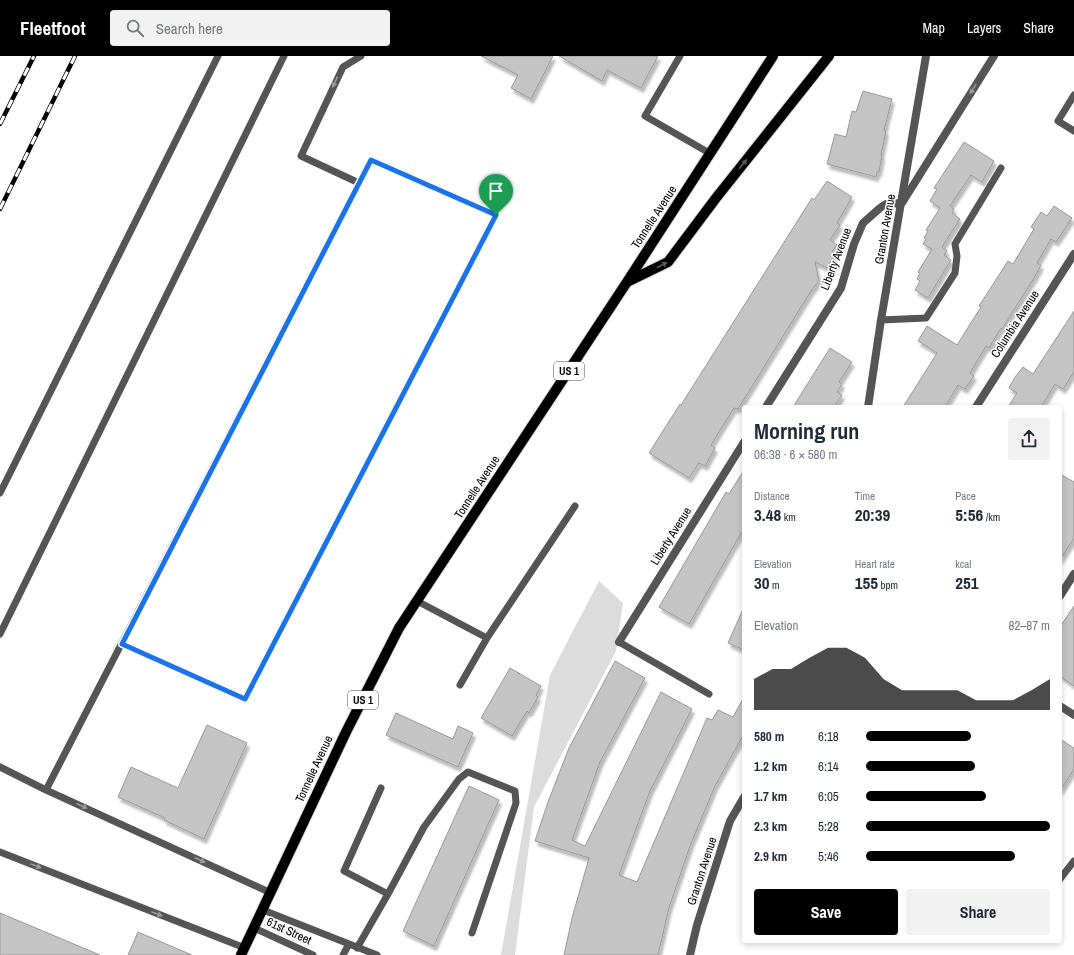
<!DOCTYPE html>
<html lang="en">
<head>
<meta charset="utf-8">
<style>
	body { margin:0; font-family:"Archivo Narrow",sans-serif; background:#f2f2f3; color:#1f2937; height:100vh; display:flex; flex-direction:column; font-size:15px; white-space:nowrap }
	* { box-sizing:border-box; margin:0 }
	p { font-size:13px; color:#747a83 }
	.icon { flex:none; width:22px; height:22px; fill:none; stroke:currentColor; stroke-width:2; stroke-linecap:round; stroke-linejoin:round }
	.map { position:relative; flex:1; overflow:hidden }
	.side { position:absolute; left:742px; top:349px; width:320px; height:538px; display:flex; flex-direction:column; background:#fff; border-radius:4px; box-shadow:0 2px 6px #0003 }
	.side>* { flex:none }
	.pin { position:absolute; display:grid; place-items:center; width:34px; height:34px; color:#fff; margin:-41px -17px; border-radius:50% 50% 50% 0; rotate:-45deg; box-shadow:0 0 4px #0007 }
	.pin .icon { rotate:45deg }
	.round { display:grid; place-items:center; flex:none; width:42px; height:42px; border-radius:4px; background:#f2f2f3 }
	.head { display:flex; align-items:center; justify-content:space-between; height:68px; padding:0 12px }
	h1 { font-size:22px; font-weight:800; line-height:30px }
	.stats { display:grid; grid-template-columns:repeat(3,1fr); gap:6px; height:68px; padding:4px 12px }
	.stats div { display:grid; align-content:center }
	.stats b { font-size:17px; font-weight:800 }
	.stats small { font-size:11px; font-weight:400 }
	.stats p { font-size:11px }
	.chart { height:112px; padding:8px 12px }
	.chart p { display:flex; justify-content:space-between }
	.chart svg { width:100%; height:72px; margin-top:4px; fill:#000; opacity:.7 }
	.primary-button { display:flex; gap:8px; margin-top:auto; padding:8px 12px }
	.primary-button a { flex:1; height:46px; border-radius:4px; background:#000; color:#fff; font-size:16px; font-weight:800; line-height:46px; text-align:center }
	.primary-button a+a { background:#f2f2f3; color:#1f2937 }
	ul { padding:0 12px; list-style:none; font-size:13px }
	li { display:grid; grid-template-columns:64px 48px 1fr; align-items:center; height:30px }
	li i { height:10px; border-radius:5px; background:#000 }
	header { display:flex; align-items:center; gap:24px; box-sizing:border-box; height:56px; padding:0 20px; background:#000; color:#fff }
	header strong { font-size:19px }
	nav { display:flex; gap:22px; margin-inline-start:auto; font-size:14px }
	.search { width:280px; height:36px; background:#f2f2f3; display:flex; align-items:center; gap:10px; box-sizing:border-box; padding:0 14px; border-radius:4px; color:#747a83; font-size:15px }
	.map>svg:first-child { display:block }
</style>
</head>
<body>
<header>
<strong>Fleetfoot</strong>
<div class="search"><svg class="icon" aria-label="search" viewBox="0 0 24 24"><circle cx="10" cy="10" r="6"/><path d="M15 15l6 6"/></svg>Search here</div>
<nav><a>Map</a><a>Layers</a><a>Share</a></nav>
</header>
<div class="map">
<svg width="1074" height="899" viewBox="0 0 1074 899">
	<defs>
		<filter id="shadow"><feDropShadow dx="2.5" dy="4.5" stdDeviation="1" flood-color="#0004"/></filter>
	</defs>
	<rect width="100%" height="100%" fill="#fff"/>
	<path fill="#dcdcdc" d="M 599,525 L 623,547 L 616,595 L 534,751 L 515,899 L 501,899 L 550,619 Z"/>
	<path fill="#c4c4c4" stroke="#999" filter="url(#shadow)" d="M 481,0 L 553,0 L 531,43 L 511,32 L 518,19 Z
		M 559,0 L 658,0 L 641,32 L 607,14 L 602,25 Z
		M 863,35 L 892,43 L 884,74 L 886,75 L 881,99 L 882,99 L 879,116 L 877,116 L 876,121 L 827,108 L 835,78 L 846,81 L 852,55 L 856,56 Z
		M 964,86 L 994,105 L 982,126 L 971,119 L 950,150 L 954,153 L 952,157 L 960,163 L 942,191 L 947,195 L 944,199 L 951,204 L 928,242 L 915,234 L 920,225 L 917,223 L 920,217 L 918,216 L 932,193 L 923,188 L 926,183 L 924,182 L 928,175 L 926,174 L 940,152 L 930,145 L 937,133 L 934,132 Z
		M 827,125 L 852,141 L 837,167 L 840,169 L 830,184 L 837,189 L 832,196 L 836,198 L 827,212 L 815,206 L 819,225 L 811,235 L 738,353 L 734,352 L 720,374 L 711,389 L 715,392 L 705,410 L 699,407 L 689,422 L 649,397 L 680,348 L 681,349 L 812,142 L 814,144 Z
		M 1054,150 L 1072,162 L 1056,186 L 1051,183 L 1037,207 L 1041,209 L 1034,222 L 1002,273 L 1001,272 L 989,292 L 986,290 L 970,317 L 974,320 L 965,333 L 958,329 L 945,351 L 903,351 L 937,297 L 918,285 L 927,270 L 957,289 L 981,251 L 979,250 L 1008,205 L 1013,208 L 1034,173 L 1031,171 L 1041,156 L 1047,160 Z
		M 1074,255 L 1074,316 L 1063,333 L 1055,328 L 1041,351 L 1008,351 L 1017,337 L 1009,332 L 1015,321 L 1023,311 L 1033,318 Z
		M 830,292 L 852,306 L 839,326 L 842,328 L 837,336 L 842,339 L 834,351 L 793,351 Z
		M 744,414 L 744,472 L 689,568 L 659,551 L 726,436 L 729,438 Z
		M 1060,418 L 1074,426 L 1074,482 L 1060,504 Z
		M 1074,550 L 1074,630 L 1060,620 L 1060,571 Z
		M 744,551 L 744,594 L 728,587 Z
		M 615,605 L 645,622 L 600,706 L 572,784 L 585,790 L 661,636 L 692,653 L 650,735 L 619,819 L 637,826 L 707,662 L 712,664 L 718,654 L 733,661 L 744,641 L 744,678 L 715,730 L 690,790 L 669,852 L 658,899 L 564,899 L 572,862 L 589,802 L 535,785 L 548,746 L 569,692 Z
		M 510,612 L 541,630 L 536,639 L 538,641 L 529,657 L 527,655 L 512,680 L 481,662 Z
		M 396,657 L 453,683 L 458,670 L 473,677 L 458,711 L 386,679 Z
		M 207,669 L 247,687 L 204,783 L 164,764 L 165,762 L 118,741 L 131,711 L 178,732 Z
		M 1060,683 L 1074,692 L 1074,713 L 1060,735 Z
		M 469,730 L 499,744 L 434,890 L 403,875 Z
		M 0,857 L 100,899 L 0,899 Z
		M 138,876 L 192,899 L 128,899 Z"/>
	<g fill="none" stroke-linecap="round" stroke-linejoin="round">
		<defs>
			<path id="primary" d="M 627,226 L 668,206 L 716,142 L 829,0
				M 241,899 L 346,676 L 399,572 L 627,226 L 773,0"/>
		</defs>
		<use href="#primary" stroke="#dbdbdb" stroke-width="12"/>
		<path stroke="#555" stroke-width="7" d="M 680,0 L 645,60 L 711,98
			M 1074,39 L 1058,65 L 1074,75
			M 359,127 L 301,100 L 343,11 L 361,0
			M 881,264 L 926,262 L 955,217 L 957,200 L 955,188 L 1001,112
			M 0,437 L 218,0
			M 417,545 L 487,582 L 575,450
			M 0,578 L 284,0
			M 619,586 L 709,638
			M 460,629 L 487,582
			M 0,711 L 46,734 L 271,837
			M 46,734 L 371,104 L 496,159 L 245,643 L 122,588
			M 0,796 L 245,892
			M 1060,823 L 1074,805
			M 388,838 L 424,771 L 459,723 L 468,716 L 515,735 L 516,747 L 472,877
			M 263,854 L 377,899
			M 254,872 L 313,899
			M 357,892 L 388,838 L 344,815 L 381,732
			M 343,899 L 349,888"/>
		<path stroke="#555" stroke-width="8" d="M 766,351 L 841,232 L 854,188 L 863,167 L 880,152 L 886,148 L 902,147 L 994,0
			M 976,351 L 1074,198
			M 1060,540 L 1074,518
			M 619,586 L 744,386
			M 1060,650 L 1074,659"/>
		<path stroke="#555" stroke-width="8" d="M 868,351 L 881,264 L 926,0
			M 690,899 L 697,869 L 730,765 L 744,741"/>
		<use href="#primary" stroke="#000" stroke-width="10"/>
		<defs>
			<path id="rail" d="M 0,68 L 34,0
				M 0,153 L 75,0"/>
		</defs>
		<use href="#rail" stroke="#000" stroke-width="4.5"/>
		<use href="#rail" stroke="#fff" stroke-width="3" stroke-dasharray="9" stroke-linecap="butt"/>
	</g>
	<defs><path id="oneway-solid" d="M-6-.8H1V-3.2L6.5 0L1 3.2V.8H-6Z"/></defs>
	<g fill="#999">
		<use href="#oneway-solid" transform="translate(335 26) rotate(115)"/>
		<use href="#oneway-solid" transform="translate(973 33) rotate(122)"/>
		<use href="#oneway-solid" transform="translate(82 750) rotate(25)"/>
		<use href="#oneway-solid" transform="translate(200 804) rotate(25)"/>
		<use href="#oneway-solid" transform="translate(36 810) rotate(21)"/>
		<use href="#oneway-solid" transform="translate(157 858) rotate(21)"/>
	</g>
	<g fill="#595959">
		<use href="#oneway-solid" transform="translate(743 108) rotate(-51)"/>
		<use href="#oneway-solid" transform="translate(662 209) rotate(-28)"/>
	</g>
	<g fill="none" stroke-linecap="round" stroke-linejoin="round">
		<defs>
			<path id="route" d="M 371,104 L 496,159 L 245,643 L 122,588 Z"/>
		</defs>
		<use href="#route" stroke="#fff" stroke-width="8"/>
		<use href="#route" stroke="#1a73e8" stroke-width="5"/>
	</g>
	<g text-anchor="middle" stroke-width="3" stroke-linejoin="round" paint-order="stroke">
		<g fill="#fff" stroke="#4c4c4c" stroke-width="1">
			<rect x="554" y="306" width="30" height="18" rx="3"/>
			<rect x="348" y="635" width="30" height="18" rx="3"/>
		</g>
		<g font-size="11" font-weight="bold" fill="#000">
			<text x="569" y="319">US 1</text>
			<text x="363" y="648">US 1</text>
		</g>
		<g font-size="12" fill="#000" stroke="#fff">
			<text transform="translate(654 161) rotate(-57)" y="4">Tonnelle Avenue</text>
			<text transform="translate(885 173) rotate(-80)" y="4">Granton Avenue</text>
			<text transform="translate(836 203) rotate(-69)" y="4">Liberty Avenue</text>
			<text transform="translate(1015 268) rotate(-57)" y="4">Columbia Avenue</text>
			<text transform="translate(477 431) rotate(-57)" y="4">Tonnelle Avenue</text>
			<text transform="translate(671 480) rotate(-58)" y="4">Liberty Avenue</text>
			<text transform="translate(314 713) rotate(-65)" y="4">Tonnelle Avenue</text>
			<text transform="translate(702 815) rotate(-72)" y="4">Granton Avenue</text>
			<text transform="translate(289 875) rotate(25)" y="4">61st Street</text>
		</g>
	</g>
</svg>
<div class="pin" style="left:496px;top:159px;background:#1e9e55"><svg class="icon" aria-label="arrive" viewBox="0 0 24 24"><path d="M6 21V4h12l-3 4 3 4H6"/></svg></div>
<section class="side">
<div class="head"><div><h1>Morning run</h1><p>06:38 · 6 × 580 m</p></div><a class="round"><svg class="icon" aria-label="share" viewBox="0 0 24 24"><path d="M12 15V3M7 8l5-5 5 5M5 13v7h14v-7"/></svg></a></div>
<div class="stats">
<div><p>Distance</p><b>3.48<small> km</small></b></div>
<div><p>Time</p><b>20:39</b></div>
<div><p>Pace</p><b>5:56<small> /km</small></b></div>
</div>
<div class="stats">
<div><p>Elevation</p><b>30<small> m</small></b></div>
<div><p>Heart rate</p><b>155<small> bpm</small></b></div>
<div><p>kcal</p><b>251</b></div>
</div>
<div class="chart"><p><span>Elevation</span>82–87 m</p>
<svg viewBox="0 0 160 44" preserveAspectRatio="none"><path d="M0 44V25L10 19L20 19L30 12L40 6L50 6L60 12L70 25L80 32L90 32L100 32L110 32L120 38L130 38L140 38L150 32L160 25V44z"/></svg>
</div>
<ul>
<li><b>580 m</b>6:18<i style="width:57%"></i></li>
<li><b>1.2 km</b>6:14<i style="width:59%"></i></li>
<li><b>1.7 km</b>6:05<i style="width:65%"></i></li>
<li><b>2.3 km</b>5:28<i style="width:100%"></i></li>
<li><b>2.9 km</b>5:46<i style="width:81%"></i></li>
</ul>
<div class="primary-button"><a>Save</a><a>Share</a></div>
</section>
</div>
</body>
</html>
